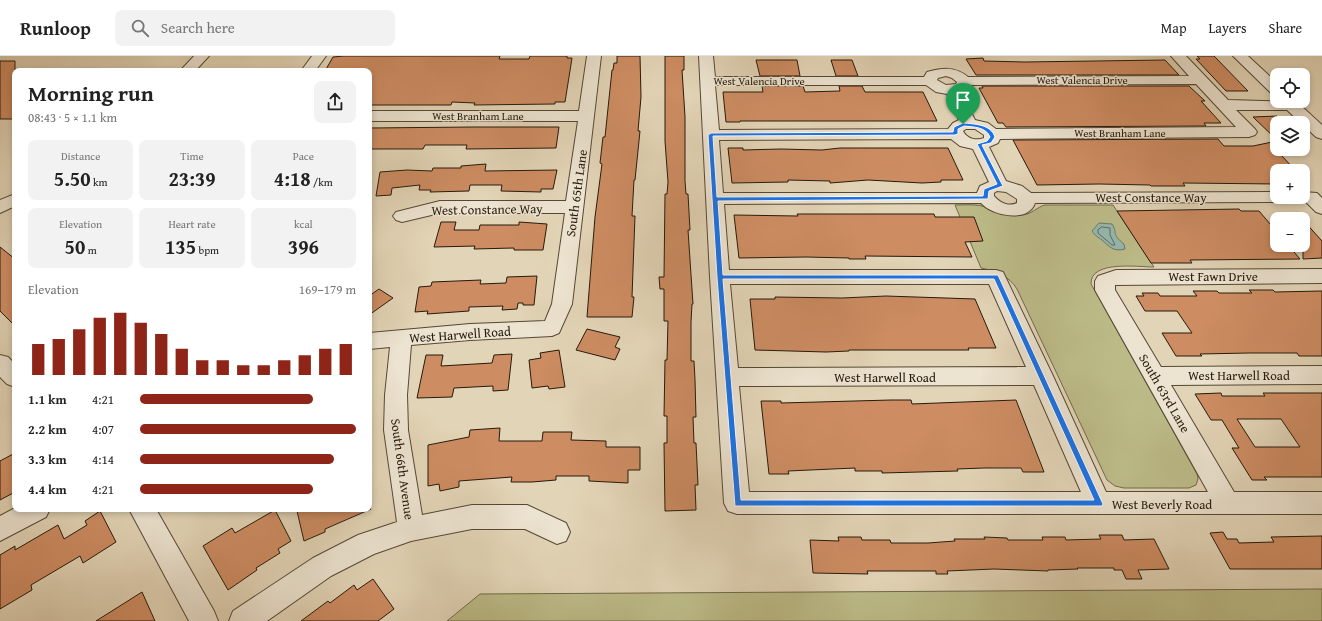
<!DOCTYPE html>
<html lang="en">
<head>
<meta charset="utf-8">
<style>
	body { margin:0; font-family:"Gentium Book Plus",serif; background:#f2f2f2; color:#222; height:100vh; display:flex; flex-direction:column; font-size:15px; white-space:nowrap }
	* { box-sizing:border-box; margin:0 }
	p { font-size:13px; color:#767676 }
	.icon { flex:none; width:22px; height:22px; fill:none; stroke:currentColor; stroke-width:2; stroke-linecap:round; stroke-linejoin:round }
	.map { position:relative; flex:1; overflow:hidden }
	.side { position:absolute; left:12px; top:12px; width:360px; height:444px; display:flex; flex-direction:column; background:#fff; border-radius:8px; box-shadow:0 2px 6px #0003 }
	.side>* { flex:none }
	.controls { position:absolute; left:1270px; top:12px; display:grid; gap:8px }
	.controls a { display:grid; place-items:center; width:40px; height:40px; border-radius:8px; background:#fff; box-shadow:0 2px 6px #0003; font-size:20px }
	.pin { position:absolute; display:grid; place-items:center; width:34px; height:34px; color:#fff; margin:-41px -17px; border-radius:50% 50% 50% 0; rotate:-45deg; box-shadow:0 0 4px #0007 }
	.pin .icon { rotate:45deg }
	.round { display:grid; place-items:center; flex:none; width:42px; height:42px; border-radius:8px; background:#f2f2f2 }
	.summary { display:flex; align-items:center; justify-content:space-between; height:68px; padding:0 16px }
	h1 { font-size:22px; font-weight:800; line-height:30px }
	.stats { display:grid; grid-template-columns:repeat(3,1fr); gap:6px; height:68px; padding:4px 16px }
	.stats div { display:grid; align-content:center; border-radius:8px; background:#f2f2f2; text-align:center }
	.stats b { font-size:20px; font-weight:800 }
	.stats small { font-size:11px; font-weight:400 }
	.stats p { font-size:11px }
	.chart { height:112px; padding:8px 16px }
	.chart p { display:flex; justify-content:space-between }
	.chart svg { width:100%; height:72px; margin-top:4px; stroke:#8f2418; stroke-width:6 }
	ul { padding:0 16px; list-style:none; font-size:13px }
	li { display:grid; grid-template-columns:64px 48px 1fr; align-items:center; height:30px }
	li i { height:10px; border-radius:5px; background:#8f2418 }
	header { display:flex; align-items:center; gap:24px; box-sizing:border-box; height:56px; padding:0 20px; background:#fff; border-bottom:1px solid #e0e0e0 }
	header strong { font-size:19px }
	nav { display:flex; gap:22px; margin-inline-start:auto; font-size:14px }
	.search { width:280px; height:36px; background:#f2f2f2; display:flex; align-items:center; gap:10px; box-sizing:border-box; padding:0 14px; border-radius:8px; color:#767676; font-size:15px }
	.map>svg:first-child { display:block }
</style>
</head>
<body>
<header>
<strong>Runloop</strong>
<div class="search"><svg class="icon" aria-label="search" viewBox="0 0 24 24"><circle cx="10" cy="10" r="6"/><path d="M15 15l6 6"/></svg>Search here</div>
<nav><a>Map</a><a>Layers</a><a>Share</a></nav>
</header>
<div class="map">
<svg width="1322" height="565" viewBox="0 0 1322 565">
	<rect width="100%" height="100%" fill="#e2d4b6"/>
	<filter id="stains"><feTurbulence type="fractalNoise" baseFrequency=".005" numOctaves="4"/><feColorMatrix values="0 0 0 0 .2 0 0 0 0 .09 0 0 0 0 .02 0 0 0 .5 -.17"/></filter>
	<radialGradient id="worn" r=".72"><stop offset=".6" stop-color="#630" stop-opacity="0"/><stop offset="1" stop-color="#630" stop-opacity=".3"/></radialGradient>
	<path fill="#bcbb88" stroke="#716a4a" d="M 955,149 C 965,149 976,148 986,151 C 999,155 1009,161 1023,159 C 1032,158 1037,151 1045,149 L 1113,149 L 1154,211 C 1138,211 1090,204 1091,228 L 1197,418 L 1198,423 L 1196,429 L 1189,432 L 1124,432 L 1115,430 L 1107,424 L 1017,233 C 1009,220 996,215 981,212 Z
		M 1322,533 L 1322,565 L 447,565 L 480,538 Z"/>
	<path fill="#95b8ae" stroke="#69796d" d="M 1099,167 L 1112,168 C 1118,177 1111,178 1124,188 L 1125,193 C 1113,196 1110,191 1102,184 C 1098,181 1095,180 1092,175 Z"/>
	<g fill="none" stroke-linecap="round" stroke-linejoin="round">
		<path stroke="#5e695d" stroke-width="1" d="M 1102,171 L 1110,172 L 1110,179 L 1115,189 L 1112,189 L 1098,177 L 1098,174 Z"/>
	</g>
	<path fill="#cd8c62" stroke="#261a0c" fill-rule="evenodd" d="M 344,0 L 500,0 L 499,3 L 529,3 L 530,0 L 567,0 L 567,2 L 572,2 L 565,46 L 555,46 L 555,48 L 474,49 L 475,47 L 452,46 L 451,49 L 369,49 L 369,15 L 325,15 L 333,1 Z
		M 617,0 L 640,0 L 641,41 L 638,75 L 640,75 L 635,124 L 634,124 L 632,160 L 635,160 L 632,241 L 634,241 L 632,261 L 587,261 L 595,161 L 602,108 L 600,107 L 603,81 L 605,81 L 612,14 L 613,14 L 614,7 L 617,7 Z
		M 665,0 L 684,0 L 684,14 L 682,14 L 685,61 L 685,125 L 686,138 L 688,138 L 690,174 L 688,174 L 693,248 L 692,248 L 691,266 L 691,305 L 694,305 L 695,324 L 696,361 L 693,361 L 694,387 L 696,387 L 698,429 L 695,429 L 696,454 L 665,455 L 664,387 L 667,387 L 667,360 L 664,360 L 665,304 L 667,304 L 668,265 L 664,265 L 664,233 L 660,233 L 659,221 L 664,221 L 665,138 L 667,138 L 668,126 L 665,85 Z
		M 1197,0 L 1214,0 L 1248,35 L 1226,35 L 1196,3 L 1200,3 Z
		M 983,2 L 984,5 L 1025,6 L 1165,4 L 1179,19 L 976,19 L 966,3 Z
		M 756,4 L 797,4 L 800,20 L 760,20 Z
		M 831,4 L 852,4 L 858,20 L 836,20 Z
		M 0,5 L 15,5 L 15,63 L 0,63 Z
		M 762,30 L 803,30 L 805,36 L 840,35 L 839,30 L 862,30 L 865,36 L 923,36 L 937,65 L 740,65 L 740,66 L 726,66 L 723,36 L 763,36 Z
		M 982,30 L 1189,30 L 1205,45 L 1201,45 L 1221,67 L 1204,67 L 1206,70 L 1006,71 L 1003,67 L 998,67 L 979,32 L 983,32 Z
		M 1277,60 L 1277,84 L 1253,61 Z
		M 472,71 L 559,71 L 556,92 L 466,93 L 467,89 L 425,89 L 423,93 L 369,93 L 369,72 Z
		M 1218,83 L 1224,90 L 1253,90 L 1277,85 L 1277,93 L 1285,98 L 1281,99 L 1296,115 L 1277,115 L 1277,128 L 1183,127 L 1185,130 L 1151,130 L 1150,129 L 1099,128 L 1037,129 L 1013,84 Z
		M 728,92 L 743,92 L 743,94 L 781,93 L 822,94 L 840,92 L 948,92 L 963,124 L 941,124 L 941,126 L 922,127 L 868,124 L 830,127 L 830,125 L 788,124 L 788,126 L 732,127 Z
		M 486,108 L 485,115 L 557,114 L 553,133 L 541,133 L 541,136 L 501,135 L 502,129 L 470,129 L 469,135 L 430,136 L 431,134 L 419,134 L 420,129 L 392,132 L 391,139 L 376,140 L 380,116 L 407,114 L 432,115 L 433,112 L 461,112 L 461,110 Z
		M 1239,153 L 1241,155 L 1259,155 L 1277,176 L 1277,189 L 1288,189 L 1300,203 L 1190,204 L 1192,207 L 1151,207 L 1117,155 Z
		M 797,158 L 934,158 L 935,161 L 974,161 L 983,185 L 965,186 L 972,201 L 865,200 L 866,203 L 849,203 L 849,202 L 806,201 L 739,202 L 734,159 L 798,160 Z
		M 1303,164 L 1322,185 L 1322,202 L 1303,203 Z
		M 441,166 L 456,166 L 454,174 L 479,174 L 480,169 L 519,169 L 519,166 L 547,168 L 543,194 L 514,194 L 514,192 L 474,193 L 475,190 L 434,191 Z
		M 0,191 L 15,203 L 15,270 L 0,255 Z
		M 537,220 L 534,249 L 523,249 L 523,247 L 518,247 L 517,253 L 502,254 L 503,250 L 469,251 L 469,255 L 427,258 L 428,255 L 415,256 L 419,231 L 431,230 L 432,226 L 481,224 L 480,228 L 506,227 L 507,221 Z
		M 379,233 L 393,242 L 369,259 L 369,240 Z
		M 1249,234 L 1273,234 L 1275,236 L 1322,235 L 1322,300 L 1299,300 L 1297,297 L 1249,297 L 1200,298 L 1202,300 L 1176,300 L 1162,277 L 1192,277 L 1177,255 L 1145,255 L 1136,240 L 1144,240 L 1142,237 L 1158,237 L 1160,240 L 1197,240 L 1193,235 L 1217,235 L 1219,237 L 1252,237 Z
		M 886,240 L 975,243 L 996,292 L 968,292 L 969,294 L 849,294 L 849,295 L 826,296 L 755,294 L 750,243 L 775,243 L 775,241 L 842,242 Z
		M 587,273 L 620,281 L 615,291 L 620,293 L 615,304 L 576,294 Z
		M 559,294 L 565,331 L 549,333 L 548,330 L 532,332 L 529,304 L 541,302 L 540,297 Z
		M 512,298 L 508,334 L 493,335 L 493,330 L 454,332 L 452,341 L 417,342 L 426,299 L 443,299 L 441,310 L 492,307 L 494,299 Z
		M 1221,337 L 1222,340 L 1265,340 L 1263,337 L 1322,337 L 1322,421 L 1264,421 L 1267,424 L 1252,424 L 1232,392 L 1239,392 L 1222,364 L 1211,364 L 1195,338 ZM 1237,363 L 1281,363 L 1300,391 L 1255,391 Z
		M 891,344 L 911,344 L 912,348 L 1016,344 L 1044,416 L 1023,416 L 1021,412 L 984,412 L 957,413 L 958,415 L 882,417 L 882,415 L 855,415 L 855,412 L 788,415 L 789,418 L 769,418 L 761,345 L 781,345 L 781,347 Z
		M 500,372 L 499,385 L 542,385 L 543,376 L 572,376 L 571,384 L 606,385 L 606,391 L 640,391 L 640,414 L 628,414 L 628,427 L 589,425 L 589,420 L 556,420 L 556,424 L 532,426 L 511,426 L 512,421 L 459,425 L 459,431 L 440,435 L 439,428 L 428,430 L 428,389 L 469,381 L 470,374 Z
		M 15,397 L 15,436 L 0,444 L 0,405 Z
		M 303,453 L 371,453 L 325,473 L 325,476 L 304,485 L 297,455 Z
		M 275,454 L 291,485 L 278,493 L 280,497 L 256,512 L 257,514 L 228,534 L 203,490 L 232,472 L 235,477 Z
		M 100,455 L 116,486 L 83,507 L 80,500 L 31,529 L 32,534 L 0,553 L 0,499 L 15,490 L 15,494 L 58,469 L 64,483 L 87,469 L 85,465 Z
		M 1223,476 L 1227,483 L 1237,483 L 1239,487 L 1274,486 L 1271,481 L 1322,480 L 1322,513 L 1230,513 L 1210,477 Z
		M 1099,479 L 1122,479 L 1124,484 L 1154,483 L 1169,513 L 1138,514 L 1142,523 L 1126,523 L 1122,514 L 1114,514 L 1114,512 L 1077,512 L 1078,513 L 1048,514 L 1048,515 L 994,513 L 947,515 L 948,518 L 936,518 L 936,515 L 867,515 L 868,518 L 813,517 L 810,484 L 839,485 L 838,481 L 861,481 L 862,484 L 890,484 L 891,487 L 928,487 L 955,485 L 954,483 L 985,483 L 984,481 L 1007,482 L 1008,484 L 1043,484 L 1042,481 L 1065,481 L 1066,484 L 1101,483 Z
		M 373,523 L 394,553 L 378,565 L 301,565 L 328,545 L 330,547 L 354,529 L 357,534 Z
		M 142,536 L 155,565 L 96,565 Z"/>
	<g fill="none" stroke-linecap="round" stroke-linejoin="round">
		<defs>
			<path id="minor" d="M 194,0 L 209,0 L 195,15 L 180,15 Z
				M 312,0 L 326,0 L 315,15 L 301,15 Z
				M 587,0 L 601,0 L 572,248 L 559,277 L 552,280 L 470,284 L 411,289 L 407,339 L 408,374 L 422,459 L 472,449 L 527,449 L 566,467 L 570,476 L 566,485 L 557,488 L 525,473 L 472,473 L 411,485 L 374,498 L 331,520 L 267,565 L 229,565 L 233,555 L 313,502 L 358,479 L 397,466 L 384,374 L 385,339 L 390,291 L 369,293 L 369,277 L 470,268 L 545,265 L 552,248 L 565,157 L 440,157 L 402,166 L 396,164 L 393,160 L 396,156 L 440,145 L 566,145 L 578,65 L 369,65 L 369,55 L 579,55 Z
				M 699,0 L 713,0 L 715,21 L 924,21 L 927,16 C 942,12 955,10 968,21 L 1189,20 L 1171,0 L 1186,0 L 1228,44 L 1297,46 L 1322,69 L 1322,83 L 1316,81 L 1287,54 L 1236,54 L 1255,73 L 1257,76 L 1255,79 L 1249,81 L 1000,83 L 998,87 L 989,91 L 1006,125 L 1022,130 L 1031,137 L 1277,136 L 1277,141 L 1286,141 L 1283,145 L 1277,146 L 1035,147 C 1029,167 992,160 981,147 L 724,148 L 729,214 L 996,214 L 1003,216 L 1053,320 L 1106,436 L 1208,436 L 1095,234 L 1095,225 L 1098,220 L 1116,214 L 1322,213 L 1322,227 L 1115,229 L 1115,234 L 1161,311 L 1322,310 L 1322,328 L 1171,329 L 1234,436 L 1322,436 L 1322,458 L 737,458 L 728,455 L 724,447 L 710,221 ZM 946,20 L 952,22 L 957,26 L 956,28 L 946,29 L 937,24 L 938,22 ZM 1196,28 L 1236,71 L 996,73 L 988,67 L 975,64 L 961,36 L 968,33 L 970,29 ZM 715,29 L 926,29 L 936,36 L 947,38 L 959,64 L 953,67 L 948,73 L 719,74 ZM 966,73 L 975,73 L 984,79 L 984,82 C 976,85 967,83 963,75 ZM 951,83 L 960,90 L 973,93 L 989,126 L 980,130 L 977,137 L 723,137 L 719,84 ZM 997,135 L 1006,136 L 1017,143 L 1017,147 C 1009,151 1000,147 994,140 L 994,137 ZM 730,228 L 989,228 L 1026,311 L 738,312 ZM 1034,329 L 1081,436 L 749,436 L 739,330 Z
				M 1233,0 L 1248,0 L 1277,27 L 1277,39 L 1272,38 Z
				M 1303,136 L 1317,137 L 1322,142 L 1322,158 L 1316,156 L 1306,146 L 1297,145 L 1294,141 L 1303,141 Z
				M 15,138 L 15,150 L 0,157 L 0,144 Z
				M 0,299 L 8,301 L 15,308 L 15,331 L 7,328 L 0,321 Z
				M 15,452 L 15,453 L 50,453 L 46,461 L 0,485 L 0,460 Z
				M 129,453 L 156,453 L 214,555 L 218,565 L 189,565 Z"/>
		</defs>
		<use href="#minor" stroke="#554836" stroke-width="2"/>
		<use href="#minor" fill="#ece3d0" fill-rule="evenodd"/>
	</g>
	<path fill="#1a73e8" stroke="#fff" fill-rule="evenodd" d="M 963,67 C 974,68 991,68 995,81 L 991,87 L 982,89 L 1003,130 L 989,135 L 988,143 L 718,145 L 723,219 L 998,219 L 1103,448 L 1102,450 L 735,450 L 717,221 L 708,79 L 711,77 L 953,76 L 954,71 ZM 964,70 C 974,71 986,71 990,81 L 987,85 L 977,88 L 997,128 L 984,133 L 983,140 L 717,141 L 713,80 L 955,79 L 958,78 L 958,73 ZM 723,223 L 994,223 L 1094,444 L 741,444 Z"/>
	<g text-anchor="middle" stroke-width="3" stroke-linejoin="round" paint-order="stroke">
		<g font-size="11" fill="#261a0c" stroke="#ece3d0">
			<text x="1082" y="28">West Valencia Drive</text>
			<text x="759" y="29">West Valencia Drive</text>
			<text x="478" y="64">West Branham Lane</text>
			<text x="1120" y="81">West Branham Lane</text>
		</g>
		<g font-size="13" fill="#261a0c" stroke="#ece3d0">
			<text transform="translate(576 137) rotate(-82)" y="5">South 65th Lane</text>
			<text x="1151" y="146">West Constance Way</text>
			<text transform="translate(487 153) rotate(-1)" y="5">West Constance Way</text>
			<text x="1213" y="225">West Fawn Drive</text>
			<text transform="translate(460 278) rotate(-4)" y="5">West Harwell Road</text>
			<text x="1239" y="324">West Harwell Road</text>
			<text x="885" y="326">West Harwell Road</text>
			<text transform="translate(1165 337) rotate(60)" y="5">South 63rd Lane</text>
			<text transform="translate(403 413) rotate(82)" y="5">South 66th Avenue</text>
			<text x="1162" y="453">West Beverly Road</text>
		</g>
	</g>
	<rect width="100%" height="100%" filter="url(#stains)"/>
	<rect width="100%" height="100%" fill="url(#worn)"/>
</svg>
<div class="controls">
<a><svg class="icon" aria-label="locate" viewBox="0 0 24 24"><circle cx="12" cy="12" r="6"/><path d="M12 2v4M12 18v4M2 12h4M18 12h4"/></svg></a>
<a><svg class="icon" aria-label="layers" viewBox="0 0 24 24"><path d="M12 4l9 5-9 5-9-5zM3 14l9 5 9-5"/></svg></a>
<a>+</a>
<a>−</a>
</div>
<div class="pin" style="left:963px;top:68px;background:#1e9e55"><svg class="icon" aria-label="arrive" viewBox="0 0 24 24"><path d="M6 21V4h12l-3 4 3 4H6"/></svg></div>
<section class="side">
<div class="summary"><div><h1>Morning run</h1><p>08:43 · 5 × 1.1 km</p></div><a class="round"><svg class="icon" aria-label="share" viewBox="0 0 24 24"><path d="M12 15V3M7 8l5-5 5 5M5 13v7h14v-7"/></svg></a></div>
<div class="stats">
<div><p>Distance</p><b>5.50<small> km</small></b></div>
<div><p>Time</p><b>23:39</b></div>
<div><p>Pace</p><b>4:18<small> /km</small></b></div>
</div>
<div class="stats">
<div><p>Elevation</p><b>50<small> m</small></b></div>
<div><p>Heart rate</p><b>135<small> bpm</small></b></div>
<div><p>kcal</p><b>396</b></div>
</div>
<div class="chart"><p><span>Elevation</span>169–179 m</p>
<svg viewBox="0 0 160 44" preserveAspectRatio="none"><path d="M5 44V25M15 44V22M25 44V16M35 44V9M45 44V6M55 44V12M65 44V19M75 44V28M85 44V35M95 44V35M105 44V38M115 44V38M125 44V35M135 44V32M145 44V28M155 44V25"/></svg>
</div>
<ul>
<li><b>1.1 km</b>4:21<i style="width:80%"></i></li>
<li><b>2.2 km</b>4:07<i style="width:100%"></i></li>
<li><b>3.3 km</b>4:14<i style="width:90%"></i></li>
<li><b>4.4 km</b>4:21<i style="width:80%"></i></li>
</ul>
</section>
</div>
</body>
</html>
